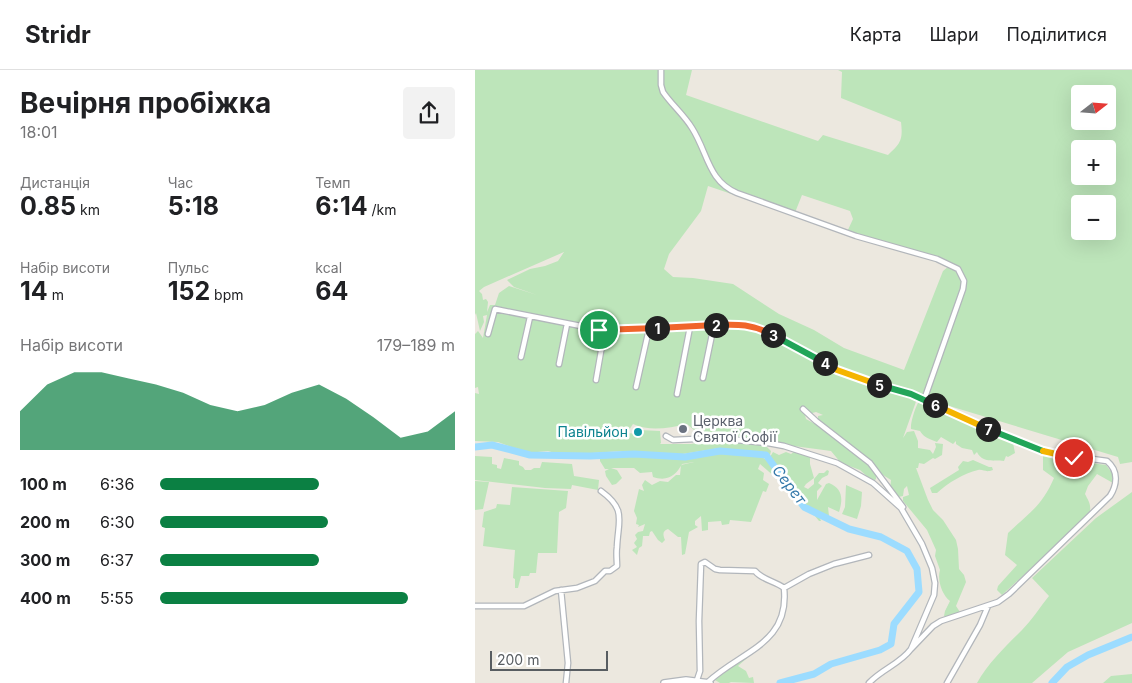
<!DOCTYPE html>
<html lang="uk">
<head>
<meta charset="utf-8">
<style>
	body { margin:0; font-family:Inter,sans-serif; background:#f2f2f2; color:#202124; height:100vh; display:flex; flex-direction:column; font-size:19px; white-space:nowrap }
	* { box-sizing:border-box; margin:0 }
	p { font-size:16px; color:#757577 }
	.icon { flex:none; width:28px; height:28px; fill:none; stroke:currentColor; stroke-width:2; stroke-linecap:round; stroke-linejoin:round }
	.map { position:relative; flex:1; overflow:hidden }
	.details { display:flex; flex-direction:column; background:#fff; width:475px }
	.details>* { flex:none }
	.needle { width:32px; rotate:73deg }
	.tools { position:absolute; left:596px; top:15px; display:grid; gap:10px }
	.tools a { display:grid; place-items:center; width:45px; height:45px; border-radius:5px; background:#fff; box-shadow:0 5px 20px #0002; font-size:25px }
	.scale { position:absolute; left:15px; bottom:12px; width:118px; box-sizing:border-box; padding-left:5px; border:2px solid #585d61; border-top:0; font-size:14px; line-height:18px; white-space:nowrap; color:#585d61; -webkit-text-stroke:4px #fff; paint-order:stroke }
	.pin { position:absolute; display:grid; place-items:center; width:42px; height:42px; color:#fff; margin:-21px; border:2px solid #fff; border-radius:50%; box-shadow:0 1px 5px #0007 }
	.km { position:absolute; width:25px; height:25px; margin:-12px; border-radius:50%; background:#222; color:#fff; font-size:14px; line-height:25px; text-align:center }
	.round { display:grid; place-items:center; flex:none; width:52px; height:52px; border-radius:5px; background:#f2f2f2 }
	.head { display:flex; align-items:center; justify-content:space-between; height:85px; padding:0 20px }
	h1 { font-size:28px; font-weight:700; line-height:38px }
	.metrics { display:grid; grid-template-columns:repeat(3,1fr); gap:8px; height:85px; padding:5px 20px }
	.metrics div { display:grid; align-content:center }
	.metrics b { font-size:25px; font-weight:700 }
	.metrics small { font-size:14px; font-weight:400 }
	.metrics p { font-size:14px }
	.chart { height:140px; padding:10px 20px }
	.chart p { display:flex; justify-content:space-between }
	.chart svg { width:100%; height:90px; margin-top:5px; fill:#0b8043; opacity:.7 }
	ul { padding:0 20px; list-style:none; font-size:16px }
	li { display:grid; grid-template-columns:80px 60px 1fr; align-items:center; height:38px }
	li i { height:12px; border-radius:6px; background:#0b8043 }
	header { display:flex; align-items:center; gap:30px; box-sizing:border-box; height:70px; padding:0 25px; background:#fff; border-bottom:1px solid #e0e0e0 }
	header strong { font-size:24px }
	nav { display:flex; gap:28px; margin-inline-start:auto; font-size:18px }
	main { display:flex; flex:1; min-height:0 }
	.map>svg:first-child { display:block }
</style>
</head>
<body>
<header>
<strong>Stridr</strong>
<nav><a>Карта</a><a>Шари</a><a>Поділитися</a></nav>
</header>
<main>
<section class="details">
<div class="head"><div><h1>Вечірня пробіжка</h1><p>18:01</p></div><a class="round"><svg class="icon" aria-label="share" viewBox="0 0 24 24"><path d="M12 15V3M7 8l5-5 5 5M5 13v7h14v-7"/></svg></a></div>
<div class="metrics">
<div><p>Дистанція</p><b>0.85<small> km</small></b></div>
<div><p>Час</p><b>5:18</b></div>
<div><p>Темп</p><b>6:14<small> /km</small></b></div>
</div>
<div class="metrics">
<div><p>Набір висоти</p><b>14<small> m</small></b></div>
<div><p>Пульс</p><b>152<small> bpm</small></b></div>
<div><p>kcal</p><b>64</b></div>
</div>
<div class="chart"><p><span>Набір висоти</span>179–189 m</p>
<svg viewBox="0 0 160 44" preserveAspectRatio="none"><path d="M0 44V25L10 12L20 6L30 6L40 9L50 12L60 16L70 22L80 25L90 22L100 16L110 12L120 19L130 28L140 38L150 35L160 25V44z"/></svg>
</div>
<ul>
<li><b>100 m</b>6:36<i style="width:54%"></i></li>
<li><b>200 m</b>6:30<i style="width:57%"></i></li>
<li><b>300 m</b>6:37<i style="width:54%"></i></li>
<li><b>400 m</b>5:55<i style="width:84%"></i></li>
</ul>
</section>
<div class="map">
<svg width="657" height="613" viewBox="0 0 657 613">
	<rect width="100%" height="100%" fill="#ece8df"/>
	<path fill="#bde5ba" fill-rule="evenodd" d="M 0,0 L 217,0 L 211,25 L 343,71 L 348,65 L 413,85 C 426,73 428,70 426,52 L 366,28 L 367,2 L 363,0 L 657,0 L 657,392 L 645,394 L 643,387 L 448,328 L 467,342 L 538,373 L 540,383 L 533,387 L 531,386 L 529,391 C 519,390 507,393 502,382 L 499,385 L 497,380 L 487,378 L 481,374 L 481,371 L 478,374 L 466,367 L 462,372 C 455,369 449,368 445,361 L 436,359 C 435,353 441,334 446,328 L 443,326 L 428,368 L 432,362 L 439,361 L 443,371 L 443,378 L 455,380 L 458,384 L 461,377 L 460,373 L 468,374 L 467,385 L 460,389 L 458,388 L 449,394 L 444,393 L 443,398 L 441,398 L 453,430 L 458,440 L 468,450 L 481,470 L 483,479 L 484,499 L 489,505 L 491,512 L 481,536 L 485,542 L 483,545 L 475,548 L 469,546 L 470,541 L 475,531 C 467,525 462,510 465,500 L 460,486 L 461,480 L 452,460 L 428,431 L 428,427 L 434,425 L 432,416 L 429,419 L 428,426 L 423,427 L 415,420 L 416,410 C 407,405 400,398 392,391 L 401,404 L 401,409 L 400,410 L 395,409 L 385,400 L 366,393 L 356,381 L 275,370 L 227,367 L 212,354 C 193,358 176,362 158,354 L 152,363 L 164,364 L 165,360 L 185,361 L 186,373 L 185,374 L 216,374 L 245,369 L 291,376 L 296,381 L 295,385 L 287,382 L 280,384 C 295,386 319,423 329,435 C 334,441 344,443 346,451 L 344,451 L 340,446 L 329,439 L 300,407 L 285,394 L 283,399 L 289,403 L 288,410 L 294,414 L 291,422 L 288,421 L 276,452 L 255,450 L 254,454 L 247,455 L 246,451 L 233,452 L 233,460 L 227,461 L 226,446 L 220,451 L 220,455 L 223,457 L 214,462 L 210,484 L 207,485 L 206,467 L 203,467 L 193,459 C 187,461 188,465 190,470 L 187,473 L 183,470 L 177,461 L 175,462 L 174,466 L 168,466 L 167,476 L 164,478 L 162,485 L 157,480 L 162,477 L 159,473 L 162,469 L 160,465 L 163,462 L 168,461 L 170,454 L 163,457 L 164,455 L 161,454 L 162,448 L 159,441 L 164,419 L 169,421 L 167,415 L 170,410 L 177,415 L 185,411 L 193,412 L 201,405 L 205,405 L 206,395 L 219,392 L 207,394 C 201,405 193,412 178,407 L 177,402 L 165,403 L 159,398 L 136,398 L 142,400 L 147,408 L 141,414 L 137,415 L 131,406 L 130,401 L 134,399 L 130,399 L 125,391 L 125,388 L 129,385 L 138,385 L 142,387 L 162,384 L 147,381 L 87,385 L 73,381 L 52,383 L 23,372 L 0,371 L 0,323 L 4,324 L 3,317 L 0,318 L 0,264 L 3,261 L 8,268 L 12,245 L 8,246 L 9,252 L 5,261 L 1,243 L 0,245 ZM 605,24 L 632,24 L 632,51 L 605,51 ZM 605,79 L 632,79 L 632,106 L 605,106 ZM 233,116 L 319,145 L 327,125 L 375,141 L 378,149 L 372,162 L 474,196 L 468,201 L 429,300 L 369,278 L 339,260 L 304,244 L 258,214 L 218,208 L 198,207 L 189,199 L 194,184 L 226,141 ZM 605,134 L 632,134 L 632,161 L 605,161 ZM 89,182 L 83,191 L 70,196 L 55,199 L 32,210 L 39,217 L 62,225 L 34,216 L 24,223 L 20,235 L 15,235 L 12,242 L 13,232 L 11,229 L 8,230 L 7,224 L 4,221 L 9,217 ZM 341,342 L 348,345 L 343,346 L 343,349 L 360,365 L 331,349 L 330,345 ZM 245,378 L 277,383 L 248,381 L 220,383 L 217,387 L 210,388 L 165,384 L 187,383 L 195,386 Z
		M 320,381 L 335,386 L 335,394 L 339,408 L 331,414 L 329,417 L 333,419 L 339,414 L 339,409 L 344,403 L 349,403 L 352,400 L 354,401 L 353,405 L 347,408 L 343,413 L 347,416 L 342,421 L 342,430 L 351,414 L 354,413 C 368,419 368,429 364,442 L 353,437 L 354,446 L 352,447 L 343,444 L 333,437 L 295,387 L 298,382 L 304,385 L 311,382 L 316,384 Z
		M 568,384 L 587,389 L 631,395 L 637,403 L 638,413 L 622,404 L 613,416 L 610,424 C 614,432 617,435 614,445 L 527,525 L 522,520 L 523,516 L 542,495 L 530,485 L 533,463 C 554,443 567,436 579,408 L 568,400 Z
		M 0,386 L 17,387 L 17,394 L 22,395 L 22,398 L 26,399 L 29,388 L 44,391 L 44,395 L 48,397 L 50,400 L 56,400 L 59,398 L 65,398 L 67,392 L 97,394 L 99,406 L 124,410 L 123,420 L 97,415 L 96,419 L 70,418 L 0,410 Z
		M 498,390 L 514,397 L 517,397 L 518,400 C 510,403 509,399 503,400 C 489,403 473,413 462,423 L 457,423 L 455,418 L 484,400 L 483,397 L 488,391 L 493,392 Z
		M 0,411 L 14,412 L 8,439 L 0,440 Z
		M 371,415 L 387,422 L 386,436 L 382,449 L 367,444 L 370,437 Z
		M 37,417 L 93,421 L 91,438 L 84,442 L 82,483 L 63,483 L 61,503 L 55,503 L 54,506 L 46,506 L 43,518 L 40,518 L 40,509 L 38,508 L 40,480 L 8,476 L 10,458 L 7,457 L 9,442 L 21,438 L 22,434 L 35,435 Z
		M 657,422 L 657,553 L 593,582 L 557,613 L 502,613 C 513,593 531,576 547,560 C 557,550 565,537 574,526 L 557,508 L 621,448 Z
		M 269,587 L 272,588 L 263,596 L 271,601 L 274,608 L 278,607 L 279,613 L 254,612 L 256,613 L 245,613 L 240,610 Z
		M 657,604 L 657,613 L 628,613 L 636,606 Z"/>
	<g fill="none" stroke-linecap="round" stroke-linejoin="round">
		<path stroke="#9cdcff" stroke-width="7" d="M 0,377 L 17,375 L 55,385 L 115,386 L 159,384 L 210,387 L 245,381 L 291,385 L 329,437 L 374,459 L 406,467 L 432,481 L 442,499 L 444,522 L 419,554 L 416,574 L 405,580 L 356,594 L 339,604 L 305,613
			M 577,613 L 592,597 L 613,585 L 657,567"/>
		<defs>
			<path id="minor" d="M 186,0 L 186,15 L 188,22 C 197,35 209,45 217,58 C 233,83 233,111 262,123 L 381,166 L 462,189 L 483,199 L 489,211 L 488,219 L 449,330
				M 13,264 L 20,239 L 131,261 L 251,255 L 281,257 L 363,300 L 436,324 L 509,358 L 554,376 L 581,384 L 632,391 C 644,401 642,415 635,426 L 534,524 L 523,532 L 466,551 L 458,556 L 436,579
				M 46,287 L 55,247
				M 84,294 L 92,254
				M 228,308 L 239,255
				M 121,310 L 129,264 L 131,261
				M 161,317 L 174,259
				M 202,324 L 215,257
				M 328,339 L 341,351 L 395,393 L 428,437
				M 191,366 L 198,370 L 241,368 L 293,373 L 309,376 L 362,393 L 398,413 L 426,438 L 447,474 L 457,498 L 460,513 L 459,525 L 436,579 C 425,594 407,599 394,613
				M 309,518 L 334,504 L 359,494 L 394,485
				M 86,520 L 93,593 L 91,613
				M 0,536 L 49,536 L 80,521 L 102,518 L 120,511 L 130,501 L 135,501 L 142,496 C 142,490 141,483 142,477 C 143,450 152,440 126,421
				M 222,610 L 225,601 L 224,551 L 226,494 L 230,492 L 240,499 L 245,500 L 280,501 C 287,510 300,511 309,518 C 315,574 266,581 233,612
				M 472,613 L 505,555 L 513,536"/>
			<path id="tertiary" d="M 189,613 L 211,610 L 235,613"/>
		</defs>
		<use href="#minor" stroke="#b2b6bb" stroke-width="7"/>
		<use href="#tertiary" stroke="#b2b6bb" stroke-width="8"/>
		<use href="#minor" stroke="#fff" stroke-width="4.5"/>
		<use href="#tertiary" stroke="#fff" stroke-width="5.5"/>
	</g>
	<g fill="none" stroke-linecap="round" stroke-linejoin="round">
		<defs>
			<path id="split-1" d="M 124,260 L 182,258"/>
			<path id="split-2" d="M 182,258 L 241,255"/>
			<path id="split-3" d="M 241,255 C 264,254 277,254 298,265"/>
			<path id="split-4" d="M 298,265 L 350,293"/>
			<path id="split-5" d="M 350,293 L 362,300 L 404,315"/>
			<path id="split-6" d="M 404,315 L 436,324 L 460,335"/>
			<path id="split-7" d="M 460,335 L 513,359"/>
			<path id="split-8" d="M 513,359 L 568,381"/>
			<path id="split-9" d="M 568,381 L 599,388"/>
		</defs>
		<use href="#split-1" stroke="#fff" stroke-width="10"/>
		<use href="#split-2" stroke="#fff" stroke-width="10"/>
		<use href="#split-3" stroke="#fff" stroke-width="10"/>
		<use href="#split-4" stroke="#fff" stroke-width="10"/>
		<use href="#split-5" stroke="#fff" stroke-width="10"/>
		<use href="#split-6" stroke="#fff" stroke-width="10"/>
		<use href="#split-7" stroke="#fff" stroke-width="10"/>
		<use href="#split-8" stroke="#fff" stroke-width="10"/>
		<use href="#split-9" stroke="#fff" stroke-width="10"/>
		<use href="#split-1" stroke="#f0652b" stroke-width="6"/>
		<use href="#split-2" stroke="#f0652b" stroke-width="6"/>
		<use href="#split-3" stroke="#f0652b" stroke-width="6"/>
		<use href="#split-4" stroke="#22a559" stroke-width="6"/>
		<use href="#split-5" stroke="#f5b400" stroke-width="6"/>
		<use href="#split-6" stroke="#22a559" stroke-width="6"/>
		<use href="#split-7" stroke="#f5b400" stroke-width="6"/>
		<use href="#split-8" stroke="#22a559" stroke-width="6"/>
		<use href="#split-9" stroke="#f5b400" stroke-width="6"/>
	</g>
	<circle fill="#6b7280" stroke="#fff" stroke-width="2" cx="208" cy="359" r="5"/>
	<circle fill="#0f9aa8" stroke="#fff" stroke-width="2" cx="163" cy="362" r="5"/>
	<g text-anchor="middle" stroke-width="5" stroke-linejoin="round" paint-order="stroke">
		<g font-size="14" fill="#5b616d" stroke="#fff" text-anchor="start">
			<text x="218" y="356">Церква<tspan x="218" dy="16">Святої Софії</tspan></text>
		</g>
		<g font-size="14" fill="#0d838f" stroke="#fff" text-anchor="end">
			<text x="153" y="367">Павільйон</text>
		</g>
		<g font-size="15" font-style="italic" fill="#3579aa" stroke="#fff">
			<text transform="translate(314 415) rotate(52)" y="5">Серет</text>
		</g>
	</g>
</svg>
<div class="tools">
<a><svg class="needle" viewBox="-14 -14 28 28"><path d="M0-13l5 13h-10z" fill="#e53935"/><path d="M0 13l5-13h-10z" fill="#757577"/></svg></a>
<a>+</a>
<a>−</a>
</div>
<div class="scale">200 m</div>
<div class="pin" style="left:124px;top:260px;background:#1e9e55"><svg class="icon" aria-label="arrive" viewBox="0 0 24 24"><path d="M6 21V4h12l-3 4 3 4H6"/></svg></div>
<div class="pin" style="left:599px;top:388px;background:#d93025"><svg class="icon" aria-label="check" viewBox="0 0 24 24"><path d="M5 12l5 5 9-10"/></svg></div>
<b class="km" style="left:182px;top:258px">1</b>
<b class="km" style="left:241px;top:255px">2</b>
<b class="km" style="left:298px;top:265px">3</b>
<b class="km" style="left:350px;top:293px">4</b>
<b class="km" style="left:404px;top:315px">5</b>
<b class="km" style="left:460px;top:335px">6</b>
<b class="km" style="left:513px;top:359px">7</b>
</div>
</main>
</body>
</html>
